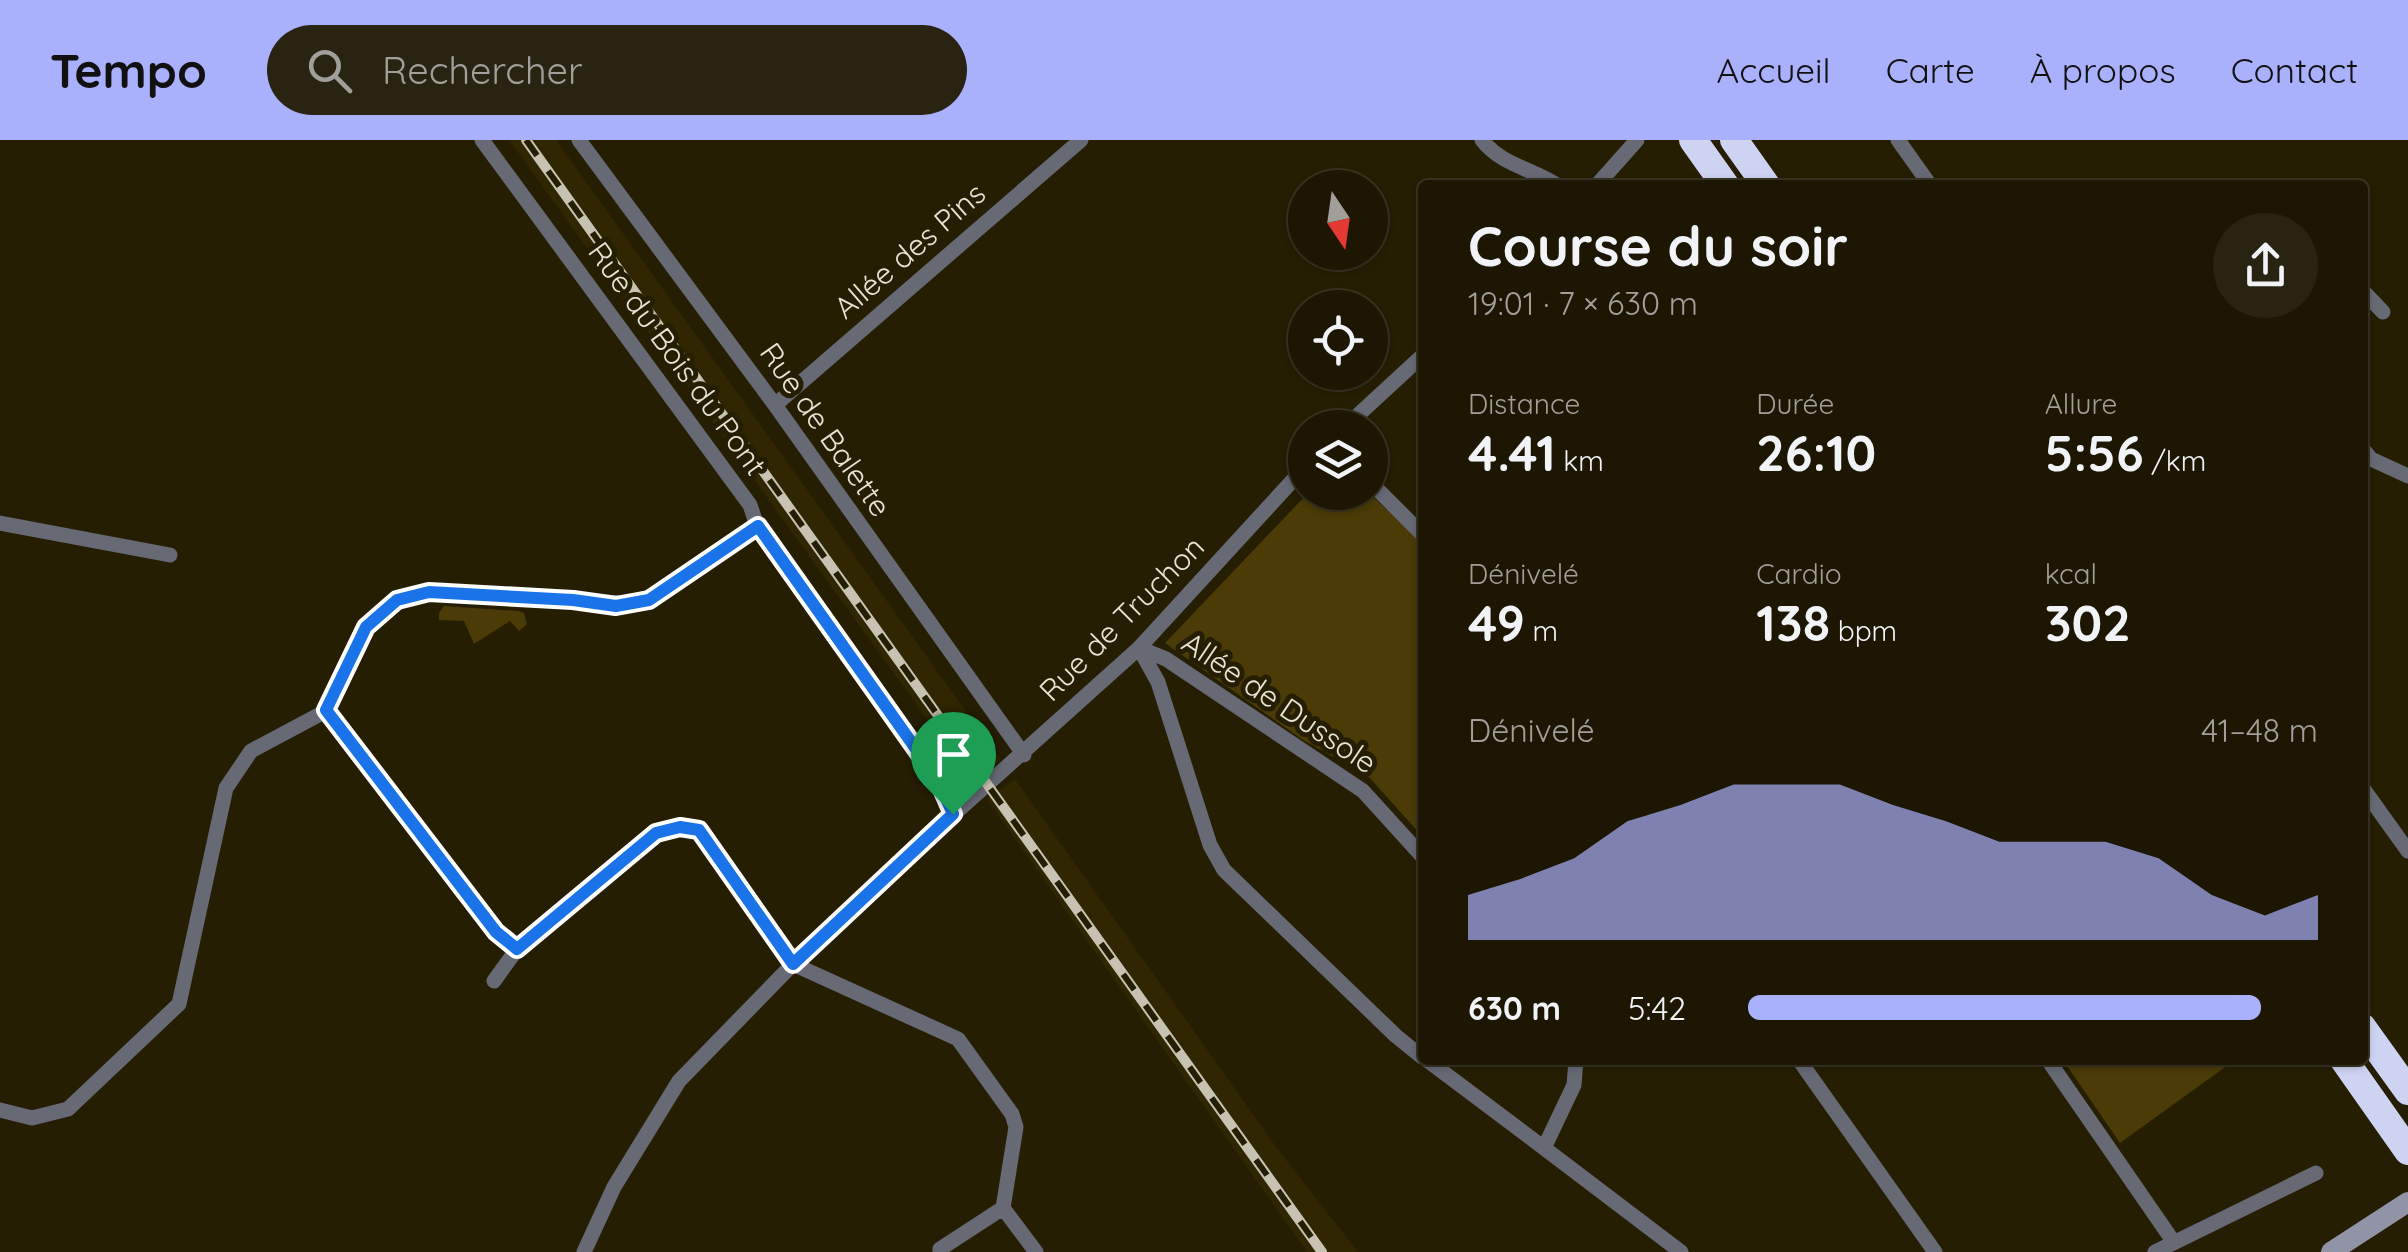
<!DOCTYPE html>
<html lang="fr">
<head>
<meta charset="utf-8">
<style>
	body { margin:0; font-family:Quicksand,sans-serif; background:#292311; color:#f1f3f6; height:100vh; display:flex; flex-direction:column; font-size:38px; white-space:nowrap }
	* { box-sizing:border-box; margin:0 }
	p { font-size:32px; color:#a09f99 }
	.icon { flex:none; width:55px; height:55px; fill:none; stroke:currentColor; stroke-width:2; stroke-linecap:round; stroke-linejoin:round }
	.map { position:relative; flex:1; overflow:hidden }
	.sheet { position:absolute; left:1418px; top:40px; width:950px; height:885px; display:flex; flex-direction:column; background:#1c1602; border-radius:10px; box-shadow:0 2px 8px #0004,0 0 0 2px #3a3524 }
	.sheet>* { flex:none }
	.needle { width:65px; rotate:167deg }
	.fabs { position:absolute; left:1288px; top:30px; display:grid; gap:20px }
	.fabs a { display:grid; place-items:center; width:100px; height:100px; border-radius:50%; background:#1c1602; box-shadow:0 2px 8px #0004,0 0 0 2px #3a3524; font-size:50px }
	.pin { position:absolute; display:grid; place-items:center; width:85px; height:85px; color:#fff; margin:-102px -42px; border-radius:50% 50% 50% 0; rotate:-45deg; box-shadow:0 0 10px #0007 }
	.pin .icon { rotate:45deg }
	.round { display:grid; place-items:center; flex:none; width:105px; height:105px; border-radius:52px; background:#292311 }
	.overview { display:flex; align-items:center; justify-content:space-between; height:170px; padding:0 50px }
	h1 { font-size:55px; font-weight:700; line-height:75px }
	.metrics { display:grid; grid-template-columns:repeat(3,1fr); gap:15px; height:170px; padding:10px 50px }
	.metrics div { display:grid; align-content:center }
	.metrics b { font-size:50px; font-weight:700 }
	.metrics small { font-size:28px; font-weight:400 }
	.metrics p { font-size:28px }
	.chart { height:280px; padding:20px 50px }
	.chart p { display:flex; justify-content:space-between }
	.chart svg { width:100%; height:180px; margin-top:10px; fill:#a9b0fc; opacity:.7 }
	ul { padding:0 50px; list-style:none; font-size:32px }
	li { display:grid; grid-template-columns:160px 120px 1fr; align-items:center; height:75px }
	li i { height:25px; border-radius:12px; background:#a9b0fc }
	header { display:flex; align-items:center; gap:60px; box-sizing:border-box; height:140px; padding:0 50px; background:#a9b0fc; color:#111 }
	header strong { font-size:48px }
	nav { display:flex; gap:55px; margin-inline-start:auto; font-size:35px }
	.search { width:700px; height:90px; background:#292311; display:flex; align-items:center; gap:25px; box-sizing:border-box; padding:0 35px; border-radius:55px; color:#a09f99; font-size:38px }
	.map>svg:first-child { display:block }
</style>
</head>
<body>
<header>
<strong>Tempo</strong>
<div class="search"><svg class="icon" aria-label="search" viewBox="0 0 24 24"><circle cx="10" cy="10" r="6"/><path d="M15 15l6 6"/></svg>Rechercher</div>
<nav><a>Accueil</a><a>Carte</a><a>À propos</a><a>Contact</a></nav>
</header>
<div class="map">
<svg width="2408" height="1112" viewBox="0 0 2408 1112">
	<rect width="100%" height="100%" fill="#261e03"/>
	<path fill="#302602" d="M 509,0 L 556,0 L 1001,620 L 973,643 Z
		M 1015,639 L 1277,1008 L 1358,1112 L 1307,1112 L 987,659 Z"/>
	<path fill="#4a3b07" d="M 1308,353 L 1369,353 L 1422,403 L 1422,696 L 1368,636 L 1303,600 L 1165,503 Z
		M 444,466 L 519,471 L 524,473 L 527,484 L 519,491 L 510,481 L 474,504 L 464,481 L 439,480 L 439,473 Z
		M 2063,920 L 2235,920 L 2120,1003 Z"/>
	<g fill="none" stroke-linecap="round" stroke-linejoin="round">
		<path stroke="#676975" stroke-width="15" d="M 482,0 L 750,365 L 757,386 L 938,640 L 953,674
			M 579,0 L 775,265 L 1024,615
			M 1482,0 C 1501,25 1531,28 1557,45
			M 1898,0 L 1930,45
			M 1597,45 L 1637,0
			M 2362,150 L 2383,172
			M 775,265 L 1081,0
			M 1344,288 L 1422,216
			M 2362,308 L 2371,319 L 2408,336
			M 1370,342 L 1422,394
			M 0,383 L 170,415
			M 1139,508 L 1158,542 L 1210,705 L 1224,730 L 1396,896 L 1422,917
			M 1139,508 L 1166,519 L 1363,651 L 1422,716
			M 326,571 L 496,791 L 517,809
			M 2362,647 L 2408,711
			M 494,841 L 517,809 L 656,693 L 680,687 L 699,690 L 793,824 L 958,899 L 1012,974 L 1016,987 L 1003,1068 L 1036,1112
			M 1427,920 L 1544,1008
			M 1576,920 L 1574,945 L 1544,1008 L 1681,1112
			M 1799,920 L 1935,1112
			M 2048,920 L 2173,1101
			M 0,970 L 32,978 L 68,969 L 179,864 L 226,648 L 251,611 L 326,571 L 365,487 L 397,460 L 429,452 L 638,464 L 649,460 L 757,386
			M 584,1112 L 614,1047 L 679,941 L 793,824 L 904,719 L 1139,508 L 1305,327
			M 940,1112 L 940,1109 L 1003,1068
			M 2155,1112 L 2316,1033"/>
		<path stroke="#9193a7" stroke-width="20" d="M 2331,1112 L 2408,1062"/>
		<path stroke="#ced3f2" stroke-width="28" d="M 1693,0 L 1725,45
			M 1734,0 L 1766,45
			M 2362,887 L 2408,951
			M 2344,920 L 2408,1011"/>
		<defs>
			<path id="rail" d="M 526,0 L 1322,1112"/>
		</defs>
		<use href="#rail" stroke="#c7c2b1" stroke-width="10"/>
		<use href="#rail" stroke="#261e03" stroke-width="6" stroke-dasharray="19" stroke-linecap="butt"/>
	</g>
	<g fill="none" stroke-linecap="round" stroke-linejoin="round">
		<defs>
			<path id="route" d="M 758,386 L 938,640 L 953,674 L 793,824 L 699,690 L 680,687 L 656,693 L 517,809 L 496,792 L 326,570 L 366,487 L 397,460 L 429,452 L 573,460 L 616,466 L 649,460 Z"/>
		</defs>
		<use href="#route" stroke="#fff" stroke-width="20"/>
		<use href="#route" stroke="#1a73e8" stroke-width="12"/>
	</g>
	<g text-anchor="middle" stroke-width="10" stroke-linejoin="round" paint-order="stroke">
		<g font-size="30" fill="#e8e3d4" stroke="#261e03">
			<text transform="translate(910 111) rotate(-41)" y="10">Allée des Pins</text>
			<text transform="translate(677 219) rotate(54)" y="10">Rue du Bois du Pont</text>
			<text transform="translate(825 290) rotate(55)" y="10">Rue de Balette</text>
			<text transform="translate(1122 479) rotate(-45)" y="10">Rue de Truchon</text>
			<text transform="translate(1279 563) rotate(34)" y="10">Allée de Dussole</text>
		</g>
	</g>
</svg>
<div class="fabs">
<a><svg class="needle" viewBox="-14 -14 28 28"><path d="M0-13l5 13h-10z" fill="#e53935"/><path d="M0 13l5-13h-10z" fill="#a09f99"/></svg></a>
<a><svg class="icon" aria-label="locate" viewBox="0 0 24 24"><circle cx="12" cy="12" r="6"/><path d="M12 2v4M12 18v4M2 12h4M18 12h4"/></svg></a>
<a><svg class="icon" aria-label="layers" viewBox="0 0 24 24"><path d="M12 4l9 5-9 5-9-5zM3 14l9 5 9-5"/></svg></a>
</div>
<div class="pin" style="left:953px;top:674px;background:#1e9e55"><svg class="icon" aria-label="arrive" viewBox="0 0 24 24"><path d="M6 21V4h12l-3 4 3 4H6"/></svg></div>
<section class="sheet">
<div class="overview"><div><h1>Course du soir</h1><p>19:01 · 7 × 630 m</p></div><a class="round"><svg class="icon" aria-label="share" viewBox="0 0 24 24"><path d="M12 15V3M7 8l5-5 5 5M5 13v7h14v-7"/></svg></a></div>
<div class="metrics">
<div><p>Distance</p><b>4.41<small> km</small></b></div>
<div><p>Durée</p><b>26:10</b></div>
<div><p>Allure</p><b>5:56<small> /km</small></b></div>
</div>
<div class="metrics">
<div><p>Dénivelé</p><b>49<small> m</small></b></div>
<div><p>Cardio</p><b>138<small> bpm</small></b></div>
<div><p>kcal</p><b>302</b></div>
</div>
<div class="chart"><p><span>Dénivelé</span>41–48 m</p>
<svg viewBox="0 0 160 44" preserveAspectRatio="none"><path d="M0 44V33L10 29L20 24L30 15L40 11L50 6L60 6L70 6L80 11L90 15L100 20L110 20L120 20L130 24L140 33L150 38L160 33V44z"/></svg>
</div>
<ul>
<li><b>630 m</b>5:42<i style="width:90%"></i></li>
</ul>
</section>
</div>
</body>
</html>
